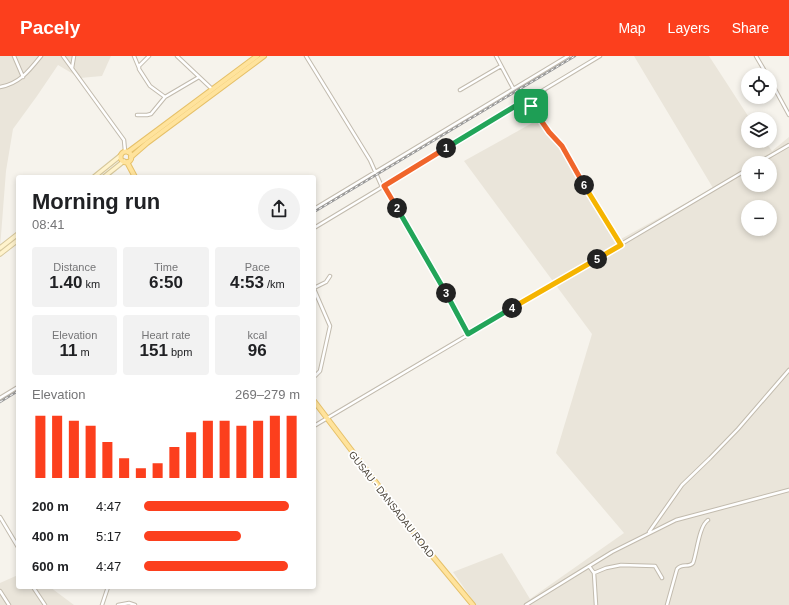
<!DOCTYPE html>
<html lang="en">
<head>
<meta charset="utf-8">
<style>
	body { margin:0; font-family:Helvetica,sans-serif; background:#f2f2f2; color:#202124; height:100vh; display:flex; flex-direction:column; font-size:15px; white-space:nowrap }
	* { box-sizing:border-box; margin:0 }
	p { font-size:13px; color:#757577 }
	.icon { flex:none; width:22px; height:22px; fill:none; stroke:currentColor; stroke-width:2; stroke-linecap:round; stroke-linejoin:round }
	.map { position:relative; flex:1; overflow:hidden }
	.side { position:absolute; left:16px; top:119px; width:300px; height:414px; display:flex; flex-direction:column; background:#fff; border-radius:4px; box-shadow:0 2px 6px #0003 }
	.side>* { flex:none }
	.buttons { position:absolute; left:741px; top:12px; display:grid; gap:8px }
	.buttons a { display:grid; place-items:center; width:36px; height:36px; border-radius:50%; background:#fff; box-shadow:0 2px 6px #0003; font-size:20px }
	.pin { position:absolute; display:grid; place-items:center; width:34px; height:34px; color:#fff; margin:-17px; border-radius:8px; box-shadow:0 2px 6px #0006 }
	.km { position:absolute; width:20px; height:20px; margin:-10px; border-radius:50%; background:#222; color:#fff; font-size:11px; line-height:20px; text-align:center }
	.round { display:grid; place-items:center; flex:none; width:42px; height:42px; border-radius:21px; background:#f2f2f2 }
	.head { display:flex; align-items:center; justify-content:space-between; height:68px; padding:0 16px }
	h1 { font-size:22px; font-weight:700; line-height:30px }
	.stats { display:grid; grid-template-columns:repeat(3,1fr); gap:6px; height:68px; padding:4px 16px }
	.stats div { display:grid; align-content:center; border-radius:4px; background:#f2f2f2; text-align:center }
	.stats b { font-size:17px; font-weight:700 }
	.stats small { font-size:11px; font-weight:400 }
	.stats p { font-size:11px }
	.chart { height:112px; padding:8px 16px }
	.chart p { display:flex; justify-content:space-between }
	.chart svg { width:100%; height:72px; margin-top:4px; stroke:#fc3f1d; stroke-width:6 }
	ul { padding:0 16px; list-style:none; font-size:13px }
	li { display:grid; grid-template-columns:64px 48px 1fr; align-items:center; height:30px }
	li i { height:10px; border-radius:5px; background:#fc3f1d }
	header { display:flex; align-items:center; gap:24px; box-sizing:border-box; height:56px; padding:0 20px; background:#fc3f1d; color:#fff }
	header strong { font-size:19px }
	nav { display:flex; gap:22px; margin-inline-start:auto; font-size:14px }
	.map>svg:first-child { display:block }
</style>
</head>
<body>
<header>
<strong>Pacely</strong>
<nav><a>Map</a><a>Layers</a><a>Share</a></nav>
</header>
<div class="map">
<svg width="789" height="549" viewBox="0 0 789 549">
	<rect width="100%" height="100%" fill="#f6f3ec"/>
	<path fill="#eae5da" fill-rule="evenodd" d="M 0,0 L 111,0 L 102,20 L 80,22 L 58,9 L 37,40 L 13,73 L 6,115 L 0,192 Z
		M 634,0 L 709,0 L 750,63 L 748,63 L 748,85 L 765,85 L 772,95 L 789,81 L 789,549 L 476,549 L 453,516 L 502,497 L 530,543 L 624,477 L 556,397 L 592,278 L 464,105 L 543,61 L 621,183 L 713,132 ZM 748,107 L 770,107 L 770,129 L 748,129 ZM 748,151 L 770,151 L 770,173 L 748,173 Z
		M 18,519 L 18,531 L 50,531 L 74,549 L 0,549 L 0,527 Z"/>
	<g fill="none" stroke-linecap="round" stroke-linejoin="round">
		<defs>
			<path id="minor" d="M 14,0 L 23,21
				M 63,0 L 124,84 L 125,95
				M 134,0 L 139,12
				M 149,0 L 139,10 L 139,13 L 150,30 L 165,41 L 199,21
				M 177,0 L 212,33
				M 306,0 L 370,104 L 382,131
				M 496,0 L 513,32
				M 756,0 L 767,19
				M 72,12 L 74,0
				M 770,24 L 789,59
				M 0,31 C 19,28 29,15 41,0
				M 460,34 L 501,10
				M 522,46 L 533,53 L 549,77 L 562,90 L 621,189
				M 137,59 L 147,59 L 151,58 L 165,41
				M 758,107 L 789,89
				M 384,130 L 441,228 L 468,278
				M 314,153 L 568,0
				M 314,172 L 600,0
				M 314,232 L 326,226 L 330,220
				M 314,233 L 330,270 L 320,315 L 314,321
				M 0,342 L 18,331
				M 314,370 L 748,113
				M 0,461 L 18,491
				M 649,476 L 682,429 L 710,402 L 738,373 L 789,314
				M 589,510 L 594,517 L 596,549
				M 594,517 L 606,512 L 621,509 L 655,510 L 662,522
				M 33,531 L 45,549
				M 0,535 L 9,549
				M 102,549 L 108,531
				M 118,549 L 129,547 L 135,549
				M 526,549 L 612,496 L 676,464 L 789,434
				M 667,549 L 677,513 C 682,507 689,512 693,507 C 697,496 699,470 708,464"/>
			<path id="secondary" d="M 94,121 L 120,100
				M 104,121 L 124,105
				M 0,192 L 18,178
				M 0,198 L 18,184"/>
			<path id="primary" d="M120.5 101a5.5 5.5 0 1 1 11 0a5.5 5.5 0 1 1-11 0Z
				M 128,96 L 257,0
				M 131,101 L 147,87 L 264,0
				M 127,106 L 135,121
				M 314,345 L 425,491 L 473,549"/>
		</defs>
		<use href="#minor" stroke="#c2bbae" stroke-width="4.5"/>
		<use href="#secondary" stroke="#d6c79b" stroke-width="5.5"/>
		<use href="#primary" stroke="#e6c16a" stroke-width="6"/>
		<use href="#minor" stroke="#fff" stroke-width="2.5"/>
		<use href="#secondary" stroke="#fff3cd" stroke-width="3.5"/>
		<use href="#primary" stroke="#ffe39c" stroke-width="4"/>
		<defs>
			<path id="rail" d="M 314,156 L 575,0
				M 0,346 L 18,335"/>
		</defs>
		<use href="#rail" stroke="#9a9a9a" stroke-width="2.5"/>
		<use href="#rail" stroke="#fff" stroke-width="1" stroke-dasharray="3" stroke-linecap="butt"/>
	</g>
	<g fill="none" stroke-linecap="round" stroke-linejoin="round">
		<defs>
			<path id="split-1" d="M 446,92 L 522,46 L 531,50"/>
			<path id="split-2" d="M 397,152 L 384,130 L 446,92"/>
			<path id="split-3" d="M 397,152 L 446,237"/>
			<path id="split-4" d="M 446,237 L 468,278 L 512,252"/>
			<path id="split-5" d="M 512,252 L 597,203"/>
			<path id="split-6" d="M 584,129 L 621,189 L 597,203"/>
			<path id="split-7" d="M 531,50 L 549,76 L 562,90 L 584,129"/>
		</defs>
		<use href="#split-1" stroke="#fff" stroke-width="8"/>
		<use href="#split-2" stroke="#fff" stroke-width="8"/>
		<use href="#split-3" stroke="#fff" stroke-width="8"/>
		<use href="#split-4" stroke="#fff" stroke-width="8"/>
		<use href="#split-5" stroke="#fff" stroke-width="8"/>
		<use href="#split-6" stroke="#fff" stroke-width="8"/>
		<use href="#split-7" stroke="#fff" stroke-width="8"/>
		<use href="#split-1" stroke="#22a559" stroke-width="5"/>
		<use href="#split-2" stroke="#f0652b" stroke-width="5"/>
		<use href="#split-3" stroke="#22a559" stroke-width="5"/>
		<use href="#split-4" stroke="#22a559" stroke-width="5"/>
		<use href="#split-5" stroke="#f5b400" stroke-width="5"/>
		<use href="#split-6" stroke="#f5b400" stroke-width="5"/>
		<use href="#split-7" stroke="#f0652b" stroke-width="5"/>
	</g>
	<g text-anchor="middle" stroke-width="3.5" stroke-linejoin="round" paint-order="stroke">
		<g font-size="10" fill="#4b4439" stroke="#fff">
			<text transform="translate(392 448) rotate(52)" y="4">GUSAU - DANSADAU ROAD</text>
		</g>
	</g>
</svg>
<div class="buttons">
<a><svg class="icon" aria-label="locate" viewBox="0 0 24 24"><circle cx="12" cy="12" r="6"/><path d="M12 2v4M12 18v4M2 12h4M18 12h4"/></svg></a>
<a><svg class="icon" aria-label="layers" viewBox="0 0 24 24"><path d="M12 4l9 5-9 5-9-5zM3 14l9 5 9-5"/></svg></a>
<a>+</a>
<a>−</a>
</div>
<div class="pin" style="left:531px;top:50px;background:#1e9e55"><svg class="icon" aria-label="arrive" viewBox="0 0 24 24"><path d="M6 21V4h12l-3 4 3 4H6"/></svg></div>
<b class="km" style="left:446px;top:92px">1</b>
<b class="km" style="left:397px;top:152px">2</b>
<b class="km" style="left:446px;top:237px">3</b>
<b class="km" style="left:512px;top:252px">4</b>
<b class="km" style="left:597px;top:203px">5</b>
<b class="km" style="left:584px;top:129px">6</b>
<section class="side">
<div class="head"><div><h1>Morning run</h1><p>08:41</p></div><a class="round"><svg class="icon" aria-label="share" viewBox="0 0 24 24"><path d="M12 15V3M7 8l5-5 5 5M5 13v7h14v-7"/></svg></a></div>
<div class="stats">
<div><p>Distance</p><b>1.40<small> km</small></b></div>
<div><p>Time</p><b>6:50</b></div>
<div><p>Pace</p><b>4:53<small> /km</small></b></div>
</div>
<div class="stats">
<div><p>Elevation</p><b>11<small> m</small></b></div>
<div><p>Heart rate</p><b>151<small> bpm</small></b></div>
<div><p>kcal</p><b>96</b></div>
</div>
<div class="chart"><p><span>Elevation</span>269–279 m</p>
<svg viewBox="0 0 160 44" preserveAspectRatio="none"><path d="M5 44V6M15 44V6M25 44V9M35 44V12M45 44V22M55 44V32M65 44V38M75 44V35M85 44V25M95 44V16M105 44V9M115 44V9M125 44V12M135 44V9M145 44V6M155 44V6"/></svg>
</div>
<ul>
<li><b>200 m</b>4:47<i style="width:93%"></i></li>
<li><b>400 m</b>5:17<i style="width:62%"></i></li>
<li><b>600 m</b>4:47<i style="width:92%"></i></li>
</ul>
</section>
</div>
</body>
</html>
